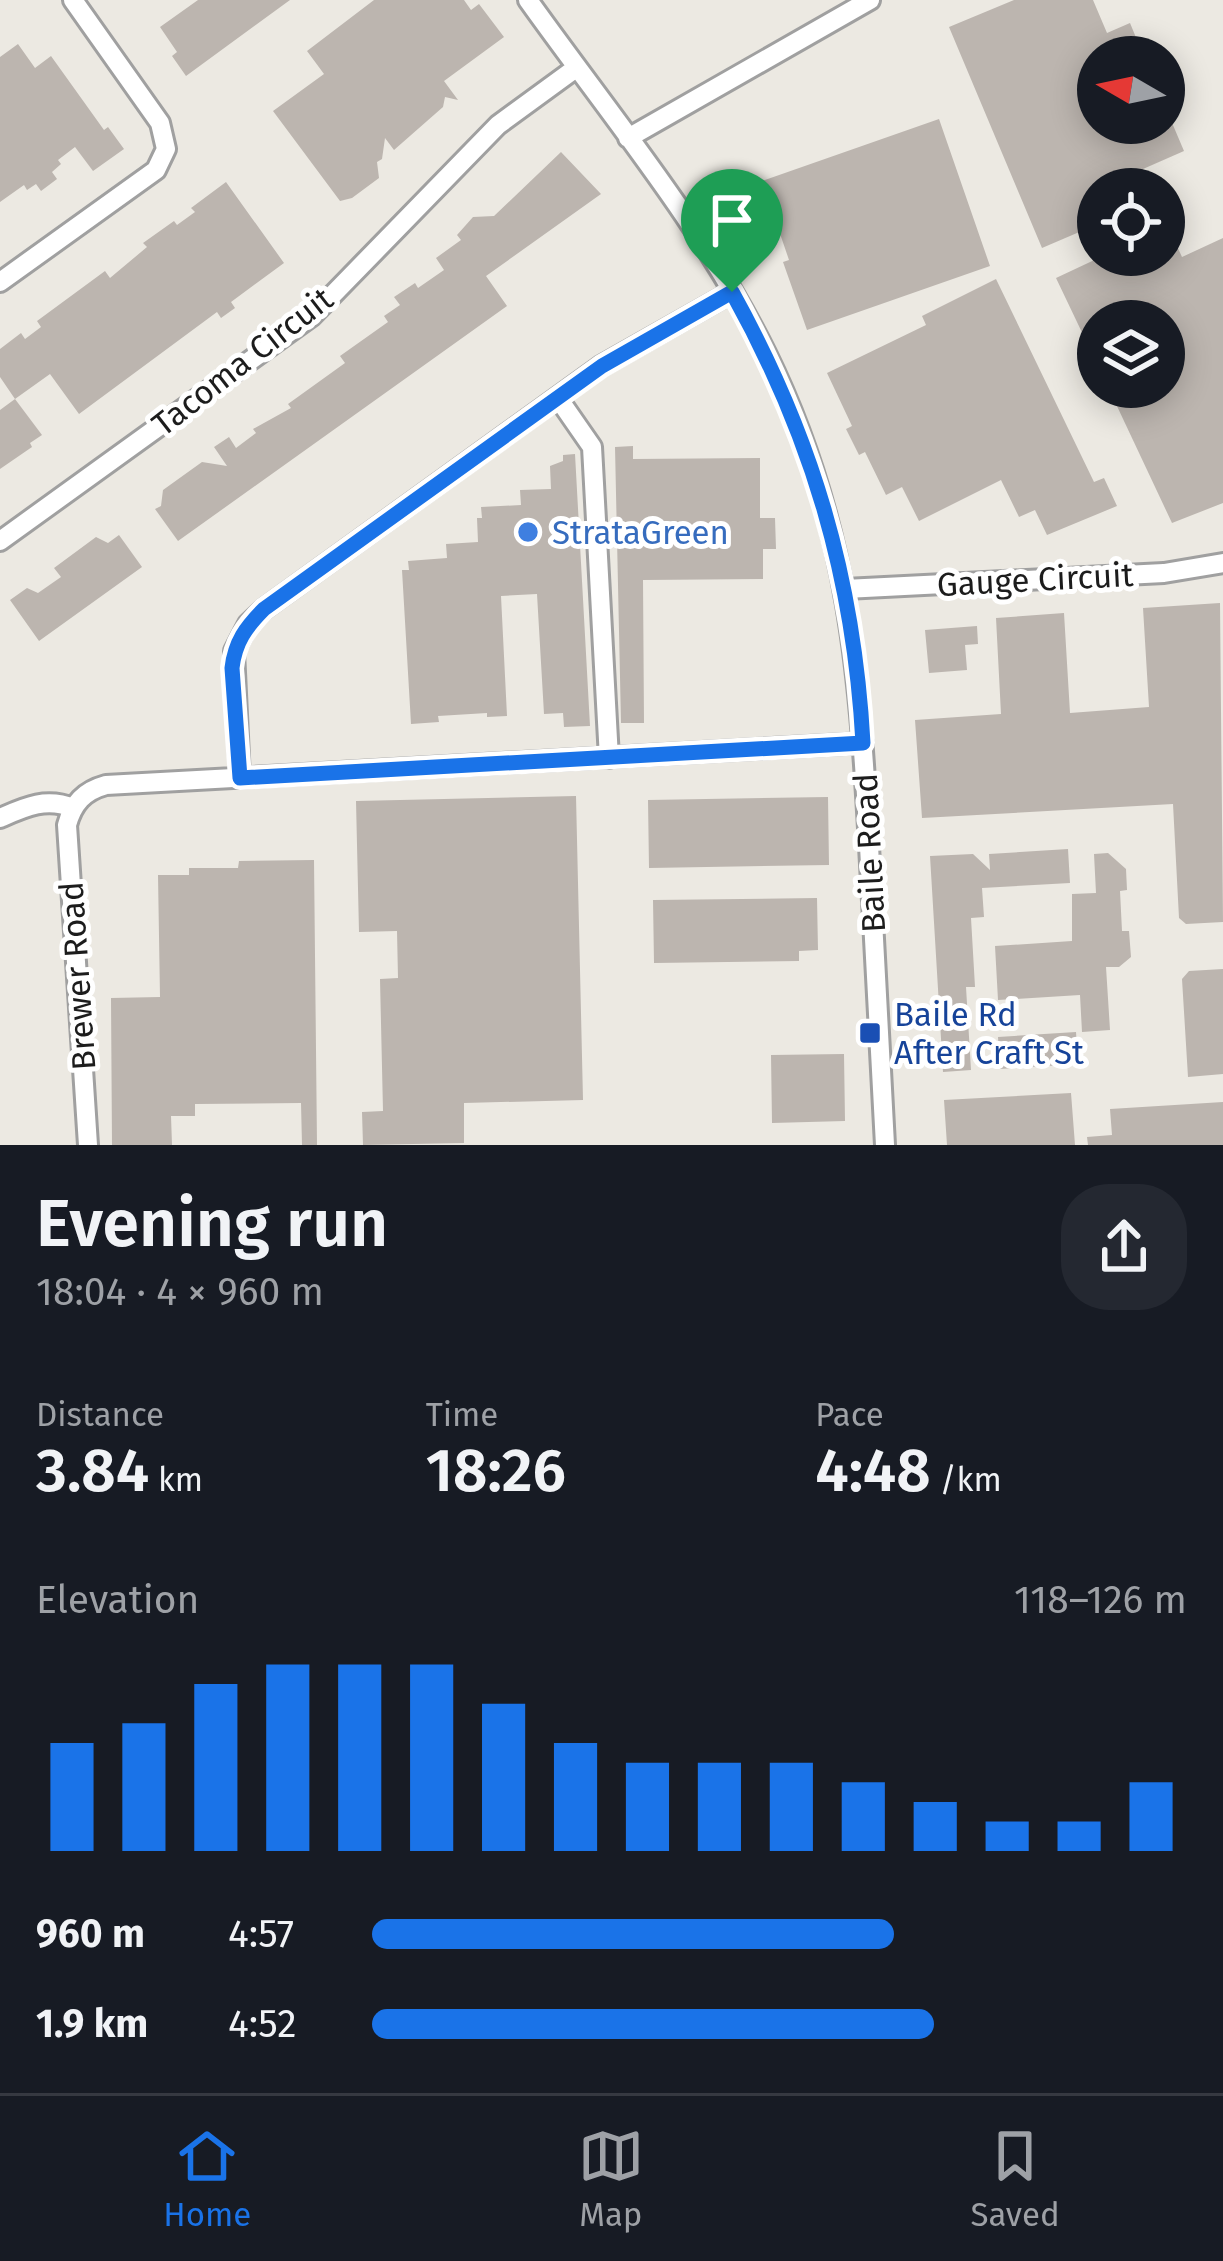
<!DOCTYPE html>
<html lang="en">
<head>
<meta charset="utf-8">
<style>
	body { margin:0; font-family:"Fira Sans",sans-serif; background:#242831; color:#f1f3f6; height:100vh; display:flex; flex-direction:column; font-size:45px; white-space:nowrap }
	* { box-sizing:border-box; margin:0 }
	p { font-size:39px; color:#9ea1a6 }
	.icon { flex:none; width:66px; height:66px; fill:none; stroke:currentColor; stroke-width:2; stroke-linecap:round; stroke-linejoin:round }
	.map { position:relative; height:1145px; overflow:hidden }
	.side { display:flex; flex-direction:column; background:#171b24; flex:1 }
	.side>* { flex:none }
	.needle { width:78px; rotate:279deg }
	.controls { position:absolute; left:1077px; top:36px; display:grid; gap:24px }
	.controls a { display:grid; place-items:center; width:108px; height:108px; border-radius:50%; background:#171b24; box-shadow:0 6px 30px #0003; font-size:60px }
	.pin { position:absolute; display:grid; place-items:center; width:102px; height:102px; color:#fff; margin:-123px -51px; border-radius:50% 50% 50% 0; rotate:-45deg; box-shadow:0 0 12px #0007 }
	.pin .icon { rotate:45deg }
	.round { display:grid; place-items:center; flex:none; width:126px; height:126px; border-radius:48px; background:#242831 }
	.overview { display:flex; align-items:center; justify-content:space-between; height:204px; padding:0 36px }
	h1 { font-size:66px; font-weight:600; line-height:90px }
	.stats { display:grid; grid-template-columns:repeat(3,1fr); gap:18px; height:204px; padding:12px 36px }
	.stats div { display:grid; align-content:center }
	.stats b { font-size:60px; font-weight:600 }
	.stats small { font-size:33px; font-weight:400 }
	.stats p { font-size:33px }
	.chart { height:336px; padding:24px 36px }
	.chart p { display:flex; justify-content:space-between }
	.chart svg { width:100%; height:216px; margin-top:12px; stroke:#1a73e8; stroke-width:6 }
	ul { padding:0 36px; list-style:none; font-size:39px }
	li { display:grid; grid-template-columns:192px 144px 1fr; align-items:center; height:90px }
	li i { height:30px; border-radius:15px; background:#1a73e8 }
	.tab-bar { display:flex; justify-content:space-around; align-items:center; height:168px; border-top:3px solid #363941; background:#171b24; font-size:33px; color:#9ea1a6 }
	.tab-bar a { display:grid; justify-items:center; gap:6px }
	.tab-bar .on { color:#1a73e8 }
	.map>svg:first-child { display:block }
</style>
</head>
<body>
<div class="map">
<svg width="1223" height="1145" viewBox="0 0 1223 1145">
	<rect width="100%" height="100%" fill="#ece9e2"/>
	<path fill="#bcb5af" d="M 198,0 L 290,0 L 186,76 L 172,56 L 177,52 L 160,27 Z
		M 374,0 L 464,0 L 471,10 L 479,4 L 504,37 L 444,81 L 458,100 L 445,97 L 443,107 L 394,150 L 385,138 L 382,159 L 377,162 L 379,178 L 352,198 L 340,201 L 273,111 L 324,74 L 307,51 Z
		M 1014,0 L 1093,0 L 1107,33 L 1130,23 L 1144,57 L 1098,57 L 1098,123 L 1164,123 L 1164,104 L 1184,151 L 1143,169 L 1151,189 L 1098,189 L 1098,224 L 1042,248 L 949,27 Z
		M 18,44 L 35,68 L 51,56 L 104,130 L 108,127 L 124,149 L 93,171 L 75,147 L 58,160 L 61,164 L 52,172 L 57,179 L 41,191 L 36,184 L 27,190 L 24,185 L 0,202 L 0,57 Z
		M 939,119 L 990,266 L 807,330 L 783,262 L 789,260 L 762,181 Z
		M 561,152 L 601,194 L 486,276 L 507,306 L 178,541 L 155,509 L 161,506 L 163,490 L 202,462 L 227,466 L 214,447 L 229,437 L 236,448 L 256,433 L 253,429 L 291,408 L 288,404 L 345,363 L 340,356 L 388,322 L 384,316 L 400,305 L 394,297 L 415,283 L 418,288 L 444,270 L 436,258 L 461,240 L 457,235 L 473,217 L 494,216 Z
		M 226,182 L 284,263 L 231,302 L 235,308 L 221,318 L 217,312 L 79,414 L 50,374 L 15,399 L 0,377 L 0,349 L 21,333 L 25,339 L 41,327 L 37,321 L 105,271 L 110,278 L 147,247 L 143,243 L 174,221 L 177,225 L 195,212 L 191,208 Z
		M 1164,218 L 1182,257 L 1223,238 L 1223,503 L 1172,523 L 1108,387 L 1164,387 L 1164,321 L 1098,321 L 1098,366 L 1056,278 L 1105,255 L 1164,255 Z
		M 996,279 L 1094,482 L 1104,478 L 1117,506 L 1047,535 L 1035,510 L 1019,517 L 1001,480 L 919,521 L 902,487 L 886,495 L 865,452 L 859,455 L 846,429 L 852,426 L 827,373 L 926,325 L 922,316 Z
		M 15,399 L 42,435 L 30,443 L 32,447 L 0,469 L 0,410 Z
		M 633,446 L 633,459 L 760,458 L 760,518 L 775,518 L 776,549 L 763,549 L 763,579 L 643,580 L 644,723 L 621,723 L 615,447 Z
		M 575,454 L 590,726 L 564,727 L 563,713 L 544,714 L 537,594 L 501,596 L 507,716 L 487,717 L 487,713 L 438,716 L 439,722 L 411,724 L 402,570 L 409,570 L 408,561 L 447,558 L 446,544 L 478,542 L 477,518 L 482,518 L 481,507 L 521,505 L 520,490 L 551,489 L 550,466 L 563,461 L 563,455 Z
		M 119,535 L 142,567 L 39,641 L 10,600 L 27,588 L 38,593 L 61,577 L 54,568 L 96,537 L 108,543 Z
		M 1220,603 L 1223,922 L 1186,924 L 1179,918 L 1173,804 L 922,818 L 915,720 L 1001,714 L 996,618 L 1064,613 L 1070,713 L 1149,707 L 1143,608 Z
		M 977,626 L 978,644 L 965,645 L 967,670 L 929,673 L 925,630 Z
		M 576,796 L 583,1100 L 464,1103 L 464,1143 L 363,1145 L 362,1112 L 383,1111 L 380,979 L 398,978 L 397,931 L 359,932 L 356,801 Z
		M 828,797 L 829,865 L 649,868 L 648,800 Z
		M 1068,849 L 1070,883 L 982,888 L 984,917 L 971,918 L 975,987 L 966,987 L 971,1070 L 943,1072 L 930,856 L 973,854 L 990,870 L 989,854 Z
		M 1108,853 L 1126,869 L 1127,890 L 1120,891 L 1122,931 L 1129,931 L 1131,957 L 1119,967 L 1106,967 L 1110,1030 L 1082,1032 L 1080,995 L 998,1000 L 995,946 L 1072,941 L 1072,894 L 1096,893 L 1094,854 Z
		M 314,860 L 317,1145 L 302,1145 L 301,1103 L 195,1104 L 195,1116 L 171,1116 L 172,1145 L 112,1145 L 111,998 L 160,997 L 158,875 L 189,875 L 189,868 L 238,868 L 239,861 Z
		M 817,898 L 818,950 L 799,951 L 799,961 L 654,963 L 653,900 Z
		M 1223,969 L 1223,1074 L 1188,1077 L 1182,979 L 1189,971 Z
		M 1076,1032 L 1078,1064 L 1000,1069 L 998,1037 Z
		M 844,1054 L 845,1121 L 772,1123 L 771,1055 Z
		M 1071,1093 L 1075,1145 L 947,1145 L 944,1100 Z
		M 1223,1102 L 1223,1145 L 1088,1145 L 1087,1137 L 1112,1135 L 1110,1109 Z"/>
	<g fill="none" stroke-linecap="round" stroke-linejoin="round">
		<defs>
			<path id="minor" d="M 528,0 C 610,115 703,226 766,353 C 850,524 860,679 870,864 C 875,958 880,1051 885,1145
				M 628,138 L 870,0
				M 0,282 L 156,170 L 166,149 L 160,123 L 73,0
				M 558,398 L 592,447 L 609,758
				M 0,541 L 312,316 L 498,125 L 576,68
				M 845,589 L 1164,573 L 1223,563
				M 240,778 L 234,651 L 248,624 L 264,609 L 601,366 L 732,292
				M 0,818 C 25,807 46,797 73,808
				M 88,1145 L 67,825 C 73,803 84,791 106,785 L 863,743"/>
		</defs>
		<use href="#minor" stroke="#a0a0a0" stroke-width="24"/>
		<use href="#minor" stroke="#fff" stroke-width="18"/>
	</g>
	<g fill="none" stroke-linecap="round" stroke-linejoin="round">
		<defs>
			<path id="route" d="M 732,292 C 812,436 854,578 863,743 L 240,778 L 232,668 C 235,642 246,627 264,609 L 602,366 Z"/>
		</defs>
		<use href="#route" stroke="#fff" stroke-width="24"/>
		<use href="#route" stroke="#1a73e8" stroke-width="15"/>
	</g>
	<circle fill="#3f7fe0" stroke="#fff" stroke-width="4.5" cx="528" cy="532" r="12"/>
	<rect fill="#1a4fb4" stroke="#fff" stroke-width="4.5" x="858" y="1021" width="24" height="24" rx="6"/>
	<g text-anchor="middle" stroke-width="10" stroke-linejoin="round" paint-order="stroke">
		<g font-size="33" fill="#1c1c1c" stroke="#fff">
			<text transform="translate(242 361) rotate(-38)" y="12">Tacoma Circuit</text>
			<text transform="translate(1035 579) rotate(-3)" y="12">Gauge Circuit</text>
			<text transform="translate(869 853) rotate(-93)" y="12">Baile Road</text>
			<text transform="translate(77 976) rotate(-94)" y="12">Brewer Road</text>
		</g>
		<g font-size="33" fill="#366cbe" stroke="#fff" text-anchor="start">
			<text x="552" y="544">StrataGreen</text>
		</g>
		<g font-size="33" fill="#164399" stroke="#fff" text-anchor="start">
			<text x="894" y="1026">Baile Rd<tspan x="894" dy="38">After Craft St</tspan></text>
		</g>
	</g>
</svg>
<div class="controls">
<a><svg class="needle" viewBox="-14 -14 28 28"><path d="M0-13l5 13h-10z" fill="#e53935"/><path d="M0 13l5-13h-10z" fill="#9ea1a6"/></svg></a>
<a><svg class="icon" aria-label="locate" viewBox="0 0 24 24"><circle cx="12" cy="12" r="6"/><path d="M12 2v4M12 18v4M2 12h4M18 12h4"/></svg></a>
<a><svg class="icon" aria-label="layers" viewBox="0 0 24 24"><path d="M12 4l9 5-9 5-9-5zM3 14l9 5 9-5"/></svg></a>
</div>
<div class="pin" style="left:732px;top:292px;background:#1e9e55"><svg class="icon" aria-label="arrive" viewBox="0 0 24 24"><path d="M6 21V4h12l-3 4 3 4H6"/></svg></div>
</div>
<section class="side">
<div class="overview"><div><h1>Evening run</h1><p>18:04 · 4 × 960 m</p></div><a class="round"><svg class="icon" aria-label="share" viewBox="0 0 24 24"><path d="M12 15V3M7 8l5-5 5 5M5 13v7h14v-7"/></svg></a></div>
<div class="stats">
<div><p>Distance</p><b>3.84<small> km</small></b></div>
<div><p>Time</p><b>18:26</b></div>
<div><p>Pace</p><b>4:48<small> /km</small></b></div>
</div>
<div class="chart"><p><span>Elevation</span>118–126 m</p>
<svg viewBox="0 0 160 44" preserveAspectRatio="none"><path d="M5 44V22M15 44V18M25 44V10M35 44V6M45 44V6M55 44V6M65 44V14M75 44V22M85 44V26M95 44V26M105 44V26M115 44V30M125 44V34M135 44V38M145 44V38M155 44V30"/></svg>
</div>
<ul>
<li><b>960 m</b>4:57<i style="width:64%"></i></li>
<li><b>1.9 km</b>4:52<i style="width:69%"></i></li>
</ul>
</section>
<nav class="tab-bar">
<a class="on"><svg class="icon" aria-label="home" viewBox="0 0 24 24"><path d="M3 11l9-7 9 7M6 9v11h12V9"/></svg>Home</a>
<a><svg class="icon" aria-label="map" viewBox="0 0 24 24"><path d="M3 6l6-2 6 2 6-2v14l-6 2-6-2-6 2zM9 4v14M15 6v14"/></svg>Map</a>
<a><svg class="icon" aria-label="saved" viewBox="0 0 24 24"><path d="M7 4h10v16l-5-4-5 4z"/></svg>Saved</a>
</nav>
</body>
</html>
